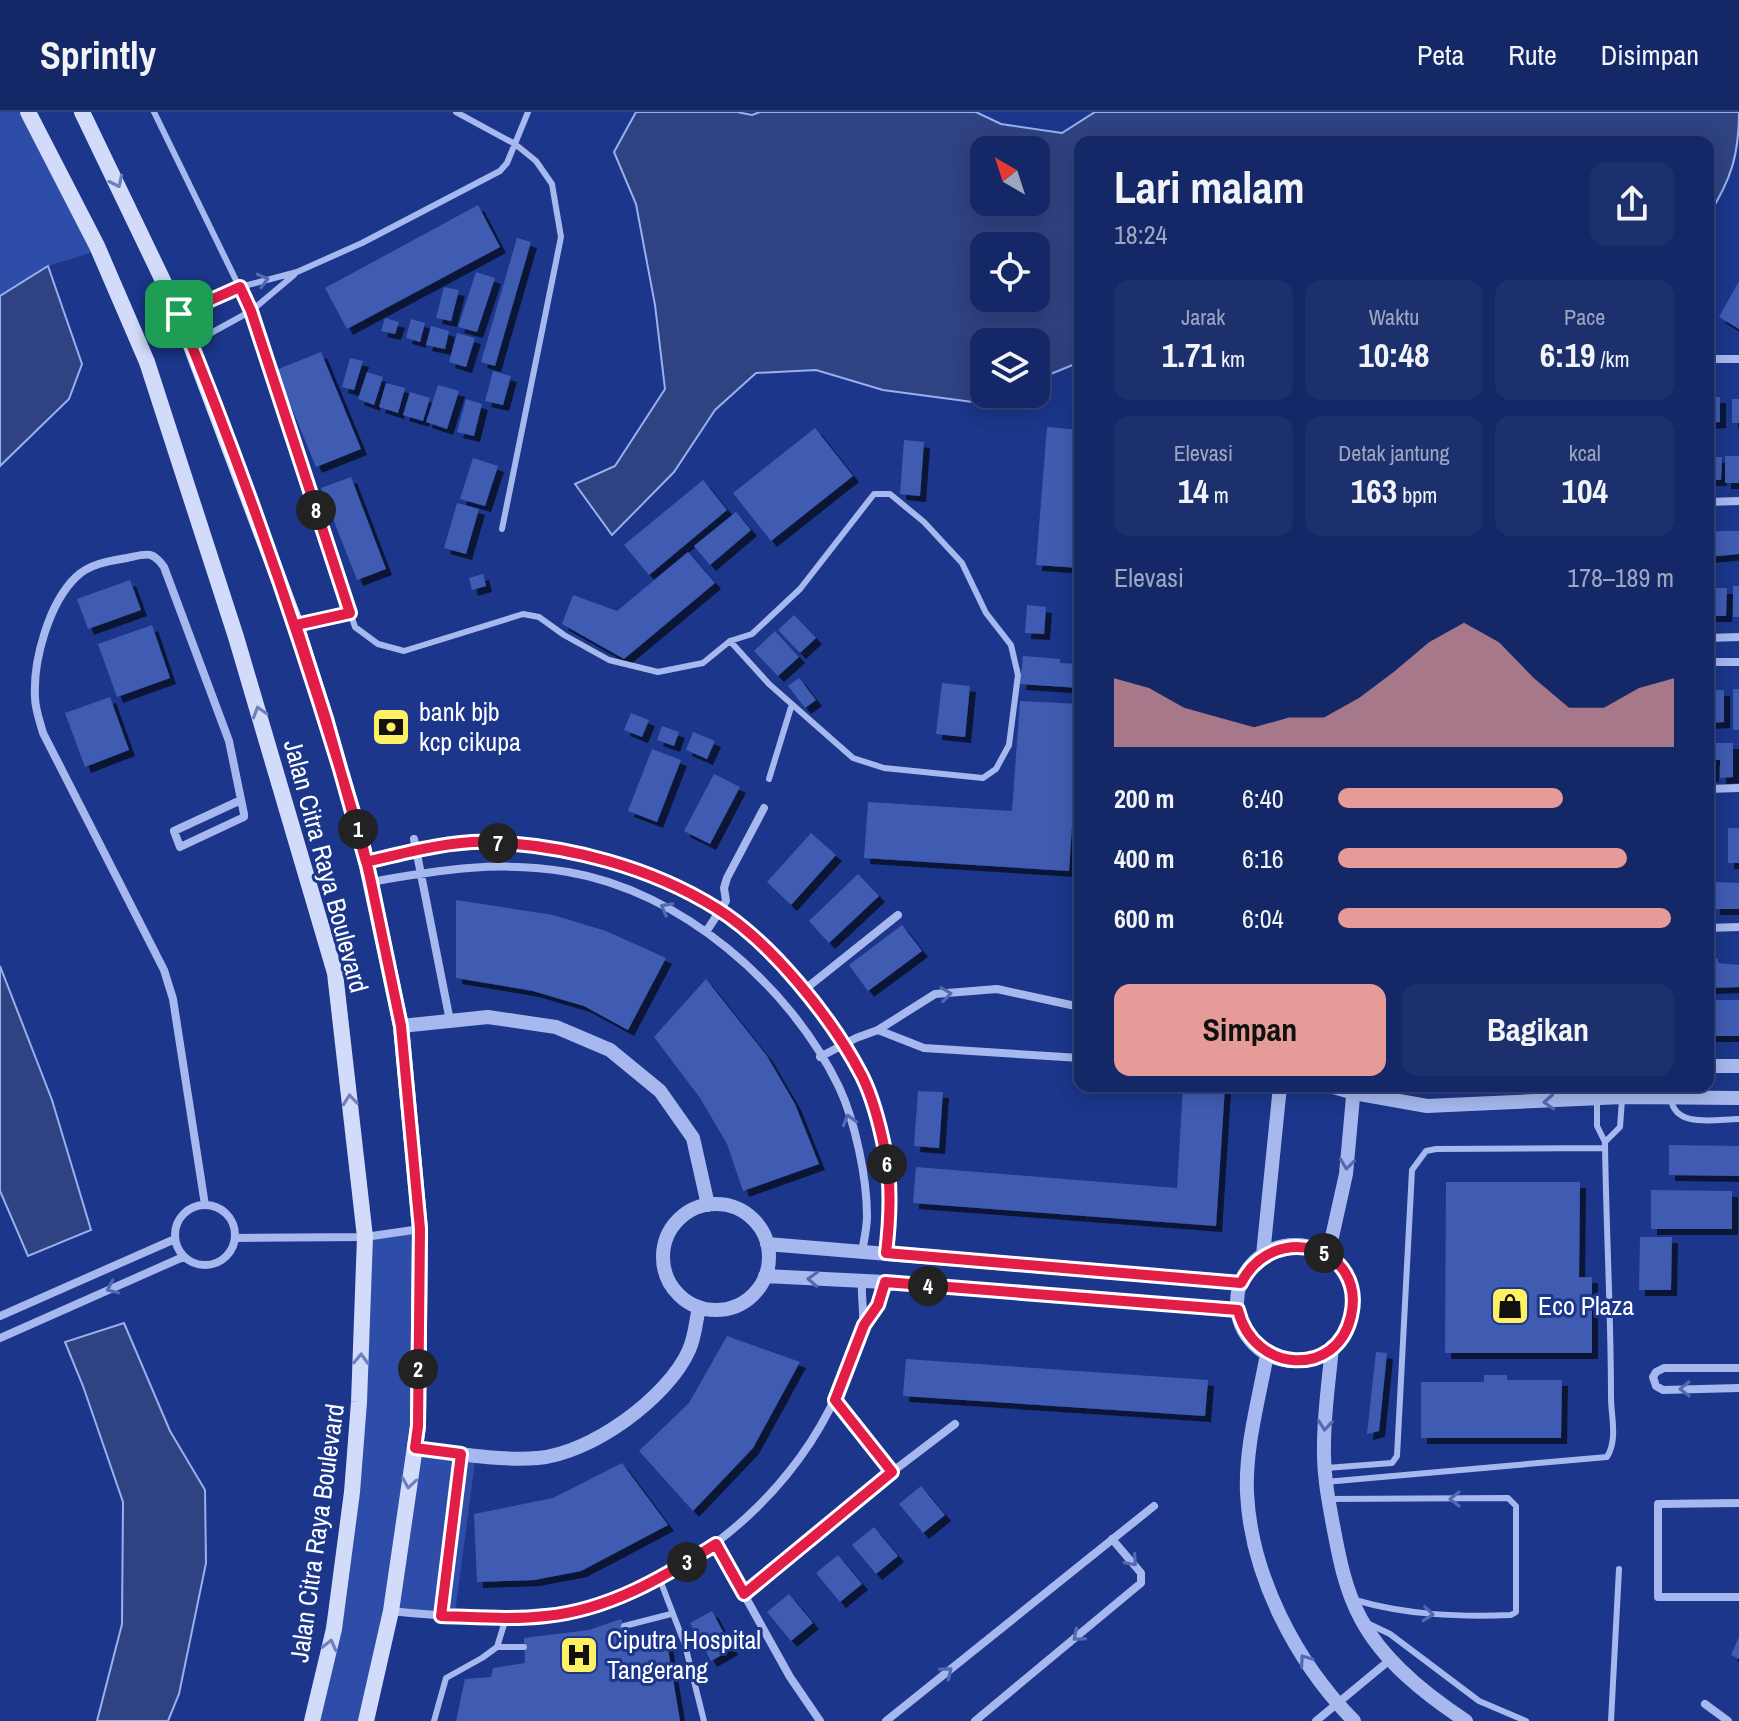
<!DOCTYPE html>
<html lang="id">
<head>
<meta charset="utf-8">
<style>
	body { margin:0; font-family:"Archivo Narrow",sans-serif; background:#1d306e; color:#f1f3f6; height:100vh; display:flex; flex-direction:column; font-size:30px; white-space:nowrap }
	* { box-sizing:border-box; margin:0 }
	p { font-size:26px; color:#9da6c0 }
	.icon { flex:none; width:44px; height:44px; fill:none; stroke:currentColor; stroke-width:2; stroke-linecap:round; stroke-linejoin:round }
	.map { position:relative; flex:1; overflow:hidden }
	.sheet { position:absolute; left:1074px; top:24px; width:640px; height:956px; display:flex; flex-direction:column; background:#142868; border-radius:16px; box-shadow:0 4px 20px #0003,0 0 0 2px #33447c }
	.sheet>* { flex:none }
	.needle { width:52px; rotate:321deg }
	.tools { position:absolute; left:970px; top:24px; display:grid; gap:16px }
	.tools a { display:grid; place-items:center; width:80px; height:80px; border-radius:16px; background:#142868; box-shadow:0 4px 20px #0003,0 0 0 2px #33447c; font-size:40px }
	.pin { position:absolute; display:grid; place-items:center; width:68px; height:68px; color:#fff; margin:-34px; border-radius:16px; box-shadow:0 4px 12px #0006 }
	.km { position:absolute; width:40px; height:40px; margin:-20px; border-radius:50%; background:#222; color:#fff; font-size:22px; line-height:40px; text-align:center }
	.round { display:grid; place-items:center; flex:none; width:84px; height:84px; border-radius:16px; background:#1d306e }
	.summary { display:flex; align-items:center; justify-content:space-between; height:136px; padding:0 40px }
	h1 { font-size:44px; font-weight:700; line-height:60px }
	.figures { display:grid; grid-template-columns:repeat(3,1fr); gap:12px; height:136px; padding:8px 40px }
	.figures div { display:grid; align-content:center; border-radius:16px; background:#1d306e; text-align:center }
	.figures b { font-size:34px; font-weight:700 }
	.figures small { font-size:22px; font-weight:400 }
	.figures p { font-size:22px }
	.chart { height:224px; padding:16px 40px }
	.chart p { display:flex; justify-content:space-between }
	.chart svg { width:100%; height:144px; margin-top:8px; fill:#e69b98; opacity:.7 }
	.action { display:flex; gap:16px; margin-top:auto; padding:16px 40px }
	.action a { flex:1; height:92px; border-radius:16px; background:#e69b98; color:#111; font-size:32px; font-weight:700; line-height:92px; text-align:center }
	.action a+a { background:#1d306e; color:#f1f3f6 }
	ul { padding:0 40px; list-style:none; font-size:26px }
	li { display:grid; grid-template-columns:128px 96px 1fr; align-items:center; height:60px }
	li i { height:20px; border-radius:10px; background:#e69b98 }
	header { display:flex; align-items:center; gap:48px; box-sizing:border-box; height:112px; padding:0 40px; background:#142868; border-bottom:2px solid #33447c }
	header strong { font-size:38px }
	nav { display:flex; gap:44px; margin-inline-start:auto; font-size:28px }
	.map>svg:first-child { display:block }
</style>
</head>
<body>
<header>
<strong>Sprintly</strong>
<nav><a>Peta</a><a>Rute</a><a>Disimpan</a></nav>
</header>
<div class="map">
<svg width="1739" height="1609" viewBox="0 0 1739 1609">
	<defs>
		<filter id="shadow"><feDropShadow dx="6" dy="6" stdDeviation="0" flood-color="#0009"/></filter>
	</defs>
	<rect width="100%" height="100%" fill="#1b368a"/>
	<path fill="#2e4da8" d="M 0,0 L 19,0 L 93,140 L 48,154 L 0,184 Z
		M 421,1116 L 417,1314 L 370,1609 L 307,1609 L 352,1380 L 365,1126 Z
		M 416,1338 L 475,1350 L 455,1502 L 394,1497 Z"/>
	<path fill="#2f4282" stroke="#99b0ef" stroke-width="2" fill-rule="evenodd" d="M 636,0 L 737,0 L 752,3 L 760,0 L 976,0 L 1001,12 L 1062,21 L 1095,0 L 1739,0 C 1739,43 1731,68 1708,104 L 1708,30 L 1080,30 L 1080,250 L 1036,268 L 1036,230 L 984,230 L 984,282 L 1001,282 L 980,291 L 883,278 L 816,258 L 756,261 L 715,298 L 674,360 L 612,423 L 575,372 L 615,354 L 665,277 L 655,193 L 636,92 L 614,40 ZM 1036,38 L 1036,90 L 984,90 L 984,38 ZM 1036,134 L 1036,186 L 984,186 L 984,134 Z
		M 48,154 L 82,252 L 69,287 L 0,354 L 0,184 Z
		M 0,854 L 52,988 L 91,1118 L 28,1144 L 0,1079 Z
		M 124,1211 L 170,1319 L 205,1378 L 206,1451 L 179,1582 L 168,1609 L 97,1609 L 122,1512 L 123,1390 L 83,1274 L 65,1230 Z"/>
	<path fill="#3f5cb2" filter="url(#shadow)" d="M 478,93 L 500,135 L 347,217 L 325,176 Z
		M 517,126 L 531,130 L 495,254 L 481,250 Z
		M 476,160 L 495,166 L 477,220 L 458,215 Z
		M 1739,169 L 1739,217 L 1719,205 Z
		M 444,175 L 459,178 L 451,209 L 436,206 Z
		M 385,206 L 399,210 L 395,222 L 381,219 Z
		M 411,207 L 425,211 L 420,230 L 406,226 Z
		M 431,214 L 449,219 L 445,237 L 426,233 Z
		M 457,221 L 475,226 L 466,255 L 449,250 Z
		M 321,240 L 361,337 L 316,355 L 276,258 Z
		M 350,246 L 363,249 L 354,278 L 342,275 Z
		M 493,259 L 511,264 L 503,293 L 485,289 Z
		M 367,260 L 383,265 L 374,293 L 358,287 Z
		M 386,271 L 405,276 L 398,301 L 379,295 Z
		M 438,273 L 459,279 L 447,317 L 426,310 Z
		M 410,280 L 430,286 L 423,309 L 403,303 Z
		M 1708,285 L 1720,285 L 1720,310 L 1708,311 Z
		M 466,287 L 482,292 L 474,324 L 457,320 Z
		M 1732,287 L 1739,287 L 1739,311 L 1732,311 Z
		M 1047,315 L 1080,318 L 1080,456 L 1036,453 Z
		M 815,316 L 853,364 L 771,429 L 733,381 Z
		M 904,328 L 924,330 L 920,384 L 900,382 Z
		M 1725,344 L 1739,344 L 1739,371 L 1725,371 Z
		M 1708,345 L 1722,345 L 1721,368 L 1708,368 Z
		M 473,346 L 498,354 L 485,394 L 460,387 Z
		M 351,365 L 386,457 L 357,468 L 321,376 Z
		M 703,368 L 727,398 L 649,463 L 624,433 Z
		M 457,391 L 479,397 L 466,442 L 444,436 Z
		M 736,400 L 751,418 L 710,453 L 694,434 Z
		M 1724,419 L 1739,419 L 1739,442 L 1708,445 L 1708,420 Z
		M 688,440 L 715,471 L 624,547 L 562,512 L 573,483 L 617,499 Z
		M 483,462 L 486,474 L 472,478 L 469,466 Z
		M 130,468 L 141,498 L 88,517 L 77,487 Z
		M 1733,474 L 1739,474 L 1739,505 L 1733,505 Z
		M 1709,476 L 1727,476 L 1726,504 L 1709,504 Z
		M 1027,493 L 1046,495 L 1044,522 L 1025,521 Z
		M 794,503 L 816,526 L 800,541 L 778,518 Z
		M 152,513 L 170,566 L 117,585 L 98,532 Z
		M 775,519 L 799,545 L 778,564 L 754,539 Z
		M 1023,544 L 1060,547 L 1060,551 L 1080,552 L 1080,576 L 1020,572 Z
		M 799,566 L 816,588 L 805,596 L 788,574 Z
		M 942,571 L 970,574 L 965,625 L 936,622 Z
		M 1733,577 L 1739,577 L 1739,618 L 1733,618 Z
		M 1708,578 L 1724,578 L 1724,610 L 1708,611 Z
		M 110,585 L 129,638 L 85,655 L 65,601 Z
		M 1020,589 L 1080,592 L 1069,759 L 864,746 L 868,690 L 1012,699 Z
		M 631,601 L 649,608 L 642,625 L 624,618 Z
		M 662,614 L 679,620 L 674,634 L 657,628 Z
		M 693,620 L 715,629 L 707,647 L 686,638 Z
		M 1708,631 L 1733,631 L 1733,665 L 1720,666 L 1720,648 L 1713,648 L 1713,664 L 1708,664 Z
		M 652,637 L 681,648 L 657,710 L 628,699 Z
		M 714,662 L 740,675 L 710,732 L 684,719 Z
		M 1728,716 L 1739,716 L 1739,751 L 1728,751 Z
		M 811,721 L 836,743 L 791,793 L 767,770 Z
		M 858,762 L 879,784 L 829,831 L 809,809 Z
		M 1714,770 L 1739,771 L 1739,797 L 1714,797 Z
		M 456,788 L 553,803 L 606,819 L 666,846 L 628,918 L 584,894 L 533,879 L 456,866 Z
		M 902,813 L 922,839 L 868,879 L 849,853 Z
		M 1708,847 L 1718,847 L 1718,851 L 1739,853 L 1739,875 L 1708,876 Z
		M 706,867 L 767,944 L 795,992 L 819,1052 L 743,1079 L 727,1032 L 700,986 L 654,925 Z
		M 1708,888 L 1739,888 L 1739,924 L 1708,924 Z
		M 1183,974 L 1225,974 L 1216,1114 L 913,1091 L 916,1055 L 1177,1076 Z
		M 918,979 L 943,980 L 939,1036 L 914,1034 Z
		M 1669,1033 L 1739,1034 L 1739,1064 L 1669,1063 Z
		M 1446,1070 L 1580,1070 L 1579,1165 L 1592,1165 L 1592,1241 L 1445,1241 Z
		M 1651,1078 L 1732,1079 L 1732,1117 L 1651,1117 Z
		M 1640,1125 L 1672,1125 L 1671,1178 L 1639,1178 Z
		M 727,1224 L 800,1250 L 753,1336 L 693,1399 L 639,1339 L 689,1291 Z
		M 1376,1240 L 1387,1241 L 1379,1319 L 1367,1322 Z
		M 906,1247 L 1208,1268 L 1205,1304 L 903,1284 Z
		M 1484,1263 L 1507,1263 L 1507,1268 L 1562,1268 L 1561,1326 L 1421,1326 L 1421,1270 L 1484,1270 Z
		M 622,1351 L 668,1413 L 581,1459 L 534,1468 L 477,1470 L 474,1402 L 553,1386 Z
		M 921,1374 L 945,1403 L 923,1421 L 899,1392 Z
		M 874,1415 L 898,1444 L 876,1462 L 852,1433 Z
		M 838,1443 L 862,1472 L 840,1490 L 816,1461 Z
		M 789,1482 L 813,1511 L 791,1529 L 767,1500 Z
		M 712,1499 L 732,1537 L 711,1549 L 690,1511 Z
		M 621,1507 L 630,1532 L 666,1525 L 680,1609 L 456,1609 L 465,1567 L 491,1565 L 493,1556 L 525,1551 L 524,1526 L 589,1518 Z
		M 1739,1525 L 1739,1547 L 1731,1543 Z"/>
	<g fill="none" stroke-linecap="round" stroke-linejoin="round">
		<path stroke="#a6b8ed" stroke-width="6" d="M 154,0 L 251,199 L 355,515 L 378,532 L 404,539 L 523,502 L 539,505 L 564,523 L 609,548 L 658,560 L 703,551 L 730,529 L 752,522 L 800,477 L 874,382 L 890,382 L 924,410 L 962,451 L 986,501 L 1011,533 L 1018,563 L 1009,633 L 996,657 L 983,666 L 884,656 L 853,646 L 769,572 L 730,529
			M 456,0 L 515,32 L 536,49 L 552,72 L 561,125 L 502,417
			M 181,201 L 240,175 L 297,160 L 362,131 L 500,59 L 507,51 L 528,0
			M 191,232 L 251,199 L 294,163
			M 299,512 L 350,501
			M 769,667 L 792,592
			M 1671,986 C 1674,1017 1716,1007 1739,1007
			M 1605,1030 L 1620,1015 L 1623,974
			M 1326,1356 L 1392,1351 L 1397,1344 L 1412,1058 L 1426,1039 L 1436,1037 L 1605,1036
			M 1325,1370 L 1607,1345 C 1618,1327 1611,1305 1611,1285 C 1611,1200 1606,1115 1605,1030 L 1597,1014 L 1597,987
			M 1328,1387 L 1508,1386 L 1516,1394 L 1516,1500 L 1511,1503 C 1458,1505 1406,1503 1355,1488
			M 660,1468 L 685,1533 L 704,1609
			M 1367,1511 L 1390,1522 L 1479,1589 L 1526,1609
			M 624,1514 L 671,1502
			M 497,1535 L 524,1535
			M 434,1609 L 446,1566 L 482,1546 L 497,1535 L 506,1506
			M 1611,1609 L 1619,1457"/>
		<path stroke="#a6b8ed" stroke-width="8" d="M 1708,247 L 1739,247
			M 1708,390 L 1739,389
			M 1708,526 L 1739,525
			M 1708,550 L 1739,550
			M 1708,677 L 1739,676
			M 414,727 L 450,909
			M 367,750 C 406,741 446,732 486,730 C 504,729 523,734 540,736 C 663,750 756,807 825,908 C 838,926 852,944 862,964 C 890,1017 893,1083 886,1141
			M 371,770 C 437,758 501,748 568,760 C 681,779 790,873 839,975 C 855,1009 867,1066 867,1104 C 867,1116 864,1128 862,1140
			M 1708,816 L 1739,815
			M 706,820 L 726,789 L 724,776 L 727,766 L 764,696
			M 804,878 L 898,803
			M 878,918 L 924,936 L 1080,946
			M 820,945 L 856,926 L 878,918 L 935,882 L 997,877 L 1080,895
			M175 1123a30 30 0 1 1 60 0a30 30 0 1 1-60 0Z
			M 205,1093 L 173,887 L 164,858 L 43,621 C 40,610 35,597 35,585 C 33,548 49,491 76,465 C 89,452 109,449 127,446 C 146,442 152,438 164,455 L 229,629 L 244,702 L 244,705 L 180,735 L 174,719 L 241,688
			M 236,1126 L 365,1125 L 420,1117
			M 0,1204 L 175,1127
			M 864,1212 L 878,1193 L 885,1170
			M 0,1226 L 183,1145
			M 1739,1256 L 1664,1256 L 1656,1260 L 1653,1265 L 1656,1274 L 1663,1278 L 1739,1276
			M 835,1288 L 892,1360
			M 1739,1391 L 1658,1392 L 1658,1485 L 1739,1485
			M 716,1432 L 790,1565 L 820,1609
			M 744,1482 L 892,1360 L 955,1312
			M 391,1499 C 455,1505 521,1512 584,1497 C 597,1494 611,1487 624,1482 C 723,1443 806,1363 845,1263 C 851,1248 863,1228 863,1212 C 864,1198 861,1184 862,1170
			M 441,1504 L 461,1342
			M 1705,1592 L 1728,1609
			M 886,1609 L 1154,1394
			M 975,1609 L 1141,1471 L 1141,1461 L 1112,1427
			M 1316,1609 L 1391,1547"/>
		<path stroke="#a6b8ed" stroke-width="14" d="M 401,914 L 488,905 L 556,915 L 610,938 L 660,979 L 693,1026 L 708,1093
			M 1708,954 L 1739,954
			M 1330,974 L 1354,981 L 1427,994 L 1623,985 L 1739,986
			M663 1145a53 53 0 1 1 106 0a53 53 0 1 1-106 0Z
			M 767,1132 L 1241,1171
			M1237 1191a58 58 0 1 1 116 0a58 58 0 1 1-116 0Z
			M 1263,1143 L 1280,974
			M 1328,1143 L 1346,1062 L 1354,974
			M 765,1164 L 885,1170 L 1238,1198
			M 1332,1235 C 1329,1268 1324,1301 1324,1333 C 1323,1360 1328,1386 1333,1413 C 1339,1445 1345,1478 1361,1507 C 1384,1550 1426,1583 1466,1609
			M 1267,1242 C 1259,1287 1245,1335 1247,1381 C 1251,1464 1296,1550 1354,1609
			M 415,1336 C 455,1341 497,1349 538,1346 C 590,1342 668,1286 689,1238 C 695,1225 696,1209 699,1195"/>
		<path stroke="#d2dbf9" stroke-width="16" d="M 28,0 L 97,134 L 147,250 L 236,525 L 335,861 L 365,1125 L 359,1290 L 352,1380 L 334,1517 L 312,1609
			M 82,0 L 179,202 L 296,513 L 326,607 L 363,735 L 401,914 L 420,1117 L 418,1314 L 391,1499 L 366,1609"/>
	</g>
	<defs><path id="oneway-chevron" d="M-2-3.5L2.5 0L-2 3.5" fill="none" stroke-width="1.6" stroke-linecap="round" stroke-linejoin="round" transform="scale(2)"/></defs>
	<g stroke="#6d80bc">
		<use href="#oneway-chevron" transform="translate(117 70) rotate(64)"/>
		<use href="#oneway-chevron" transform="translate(259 600) rotate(-107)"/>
		<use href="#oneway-chevron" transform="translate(350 988) rotate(-96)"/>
		<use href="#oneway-chevron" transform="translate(361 1247) rotate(-88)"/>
		<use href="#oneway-chevron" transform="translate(409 1371) rotate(99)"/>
		<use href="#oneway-chevron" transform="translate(330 1533) rotate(-76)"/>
	</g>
	<g stroke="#536ab2">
		<use href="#oneway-chevron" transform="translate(263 168) rotate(-15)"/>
		<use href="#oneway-chevron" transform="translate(666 796) rotate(-152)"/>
		<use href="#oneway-chevron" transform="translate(946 882) rotate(-8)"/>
		<use href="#oneway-chevron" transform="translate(1549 990) rotate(177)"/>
		<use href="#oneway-chevron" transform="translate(849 1008) rotate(-106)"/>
		<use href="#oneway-chevron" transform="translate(1347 1052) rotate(97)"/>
		<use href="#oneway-chevron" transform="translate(813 1167) rotate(-177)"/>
		<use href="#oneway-chevron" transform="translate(112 1176) rotate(156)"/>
		<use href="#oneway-chevron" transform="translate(1685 1277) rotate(179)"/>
		<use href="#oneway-chevron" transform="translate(1325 1313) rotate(95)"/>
		<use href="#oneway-chevron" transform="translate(1455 1387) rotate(180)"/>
		<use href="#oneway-chevron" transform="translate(1132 1449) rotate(49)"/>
		<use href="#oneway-chevron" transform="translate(1428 1502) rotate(6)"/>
		<use href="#oneway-chevron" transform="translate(1078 1524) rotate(140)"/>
		<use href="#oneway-chevron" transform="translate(1305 1548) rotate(-125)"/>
		<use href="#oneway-chevron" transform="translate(947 1560) rotate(-39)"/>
	</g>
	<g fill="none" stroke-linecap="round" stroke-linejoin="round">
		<defs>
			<path id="route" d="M 179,202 C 250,376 311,554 363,735 L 371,770 L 401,914 L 420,1117 L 418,1314 L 415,1336 L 461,1342 L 441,1504 C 476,1505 511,1508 546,1504 C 609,1498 664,1465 716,1432 L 744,1482 L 892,1360 L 835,1288 L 864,1213 L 878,1193 L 885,1170 L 1238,1198 C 1253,1261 1337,1267 1351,1204 C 1367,1135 1274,1107 1241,1171 L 886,1141 C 890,1108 892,1072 885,1039 C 880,1014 873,986 862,964 C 832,906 771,830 716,796 C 650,755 569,734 491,730 C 452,728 404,741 366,750 L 326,607 L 296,513 L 350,501 L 251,199 L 240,175 L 179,202"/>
		</defs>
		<use href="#route" stroke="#fff" stroke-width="16"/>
		<use href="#route" stroke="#e11d48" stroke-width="10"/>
	</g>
	<defs>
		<symbol id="bank-square" viewBox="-11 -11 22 22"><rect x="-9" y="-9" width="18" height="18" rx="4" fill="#feef63" stroke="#1b368a"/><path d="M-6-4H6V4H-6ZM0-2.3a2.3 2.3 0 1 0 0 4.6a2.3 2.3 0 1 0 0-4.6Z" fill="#111"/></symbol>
		<symbol id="shop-square" viewBox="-11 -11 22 22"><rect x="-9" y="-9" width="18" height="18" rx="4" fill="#feef63" stroke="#1b368a"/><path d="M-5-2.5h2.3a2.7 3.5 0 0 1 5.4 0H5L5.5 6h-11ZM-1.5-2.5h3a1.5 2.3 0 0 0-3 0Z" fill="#111"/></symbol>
		<symbol id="hospital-square" viewBox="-11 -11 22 22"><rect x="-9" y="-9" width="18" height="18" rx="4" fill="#feef63" stroke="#1b368a"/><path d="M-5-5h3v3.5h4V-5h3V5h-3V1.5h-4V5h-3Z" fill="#111"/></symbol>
	</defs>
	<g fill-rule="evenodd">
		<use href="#bank-square" x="369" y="593" width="44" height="44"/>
		<use href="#shop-square" x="1488" y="1172" width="44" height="44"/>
		<use href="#hospital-square" x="557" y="1521" width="44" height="44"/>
	</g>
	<g text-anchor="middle" stroke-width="6" stroke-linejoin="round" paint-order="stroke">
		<g font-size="26" fill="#fff" stroke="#1b368a" text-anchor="start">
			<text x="419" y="609">bank bjb<tspan x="419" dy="30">kcp cikupa</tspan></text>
			<text x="1538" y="1203">Eco Plaza</text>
			<text x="607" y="1537">Ciputra Hospital<tspan x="607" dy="30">Tangerang</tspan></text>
		</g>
		<g font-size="26" fill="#fff" stroke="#1b368a">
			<text transform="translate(326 754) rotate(75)" y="9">Jalan Citra Raya Boulevard</text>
			<text transform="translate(317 1421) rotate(-82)" y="9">Jalan Citra Raya Boulevard</text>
		</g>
	</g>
</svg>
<div class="tools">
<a><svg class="needle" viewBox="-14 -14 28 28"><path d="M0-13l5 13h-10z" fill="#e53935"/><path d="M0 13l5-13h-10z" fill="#9da6c0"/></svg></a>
<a><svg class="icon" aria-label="locate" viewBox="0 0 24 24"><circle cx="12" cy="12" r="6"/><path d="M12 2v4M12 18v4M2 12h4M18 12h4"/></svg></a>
<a><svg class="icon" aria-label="layers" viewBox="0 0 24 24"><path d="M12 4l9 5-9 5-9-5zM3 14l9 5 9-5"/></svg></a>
</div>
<div class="pin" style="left:179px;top:202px;background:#1e9e55"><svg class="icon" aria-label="arrive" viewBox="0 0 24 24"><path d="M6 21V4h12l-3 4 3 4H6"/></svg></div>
<b class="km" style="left:358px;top:717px">1</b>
<b class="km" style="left:418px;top:1257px">2</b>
<b class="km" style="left:687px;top:1450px">3</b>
<b class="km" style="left:928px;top:1174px">4</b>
<b class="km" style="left:1324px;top:1141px">5</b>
<b class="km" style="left:887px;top:1052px">6</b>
<b class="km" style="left:498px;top:731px">7</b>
<b class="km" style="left:316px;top:398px">8</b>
<section class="sheet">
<div class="summary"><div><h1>Lari malam</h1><p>18:24</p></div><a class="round"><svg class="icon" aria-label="share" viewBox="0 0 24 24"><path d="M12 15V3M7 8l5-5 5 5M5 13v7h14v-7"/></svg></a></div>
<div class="figures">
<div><p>Jarak</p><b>1.71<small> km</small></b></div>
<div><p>Waktu</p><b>10:48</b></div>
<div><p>Pace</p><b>6:19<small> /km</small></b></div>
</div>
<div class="figures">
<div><p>Elevasi</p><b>14<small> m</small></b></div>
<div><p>Detak jantung</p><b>163<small> bpm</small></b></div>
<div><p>kcal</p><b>104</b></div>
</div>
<div class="chart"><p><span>Elevasi</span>178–189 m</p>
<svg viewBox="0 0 160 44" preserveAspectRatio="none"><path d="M0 44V23L10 26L20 32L30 35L40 38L50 35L60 35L70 29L80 21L90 12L100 6L110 12L120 23L130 32L140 32L150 26L160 23V44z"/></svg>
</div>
<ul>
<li><b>200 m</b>6:40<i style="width:67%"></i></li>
<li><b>400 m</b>6:16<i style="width:86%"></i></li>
<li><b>600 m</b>6:04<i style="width:99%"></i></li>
</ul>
<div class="action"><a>Simpan</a><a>Bagikan</a></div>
</section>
</div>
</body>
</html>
